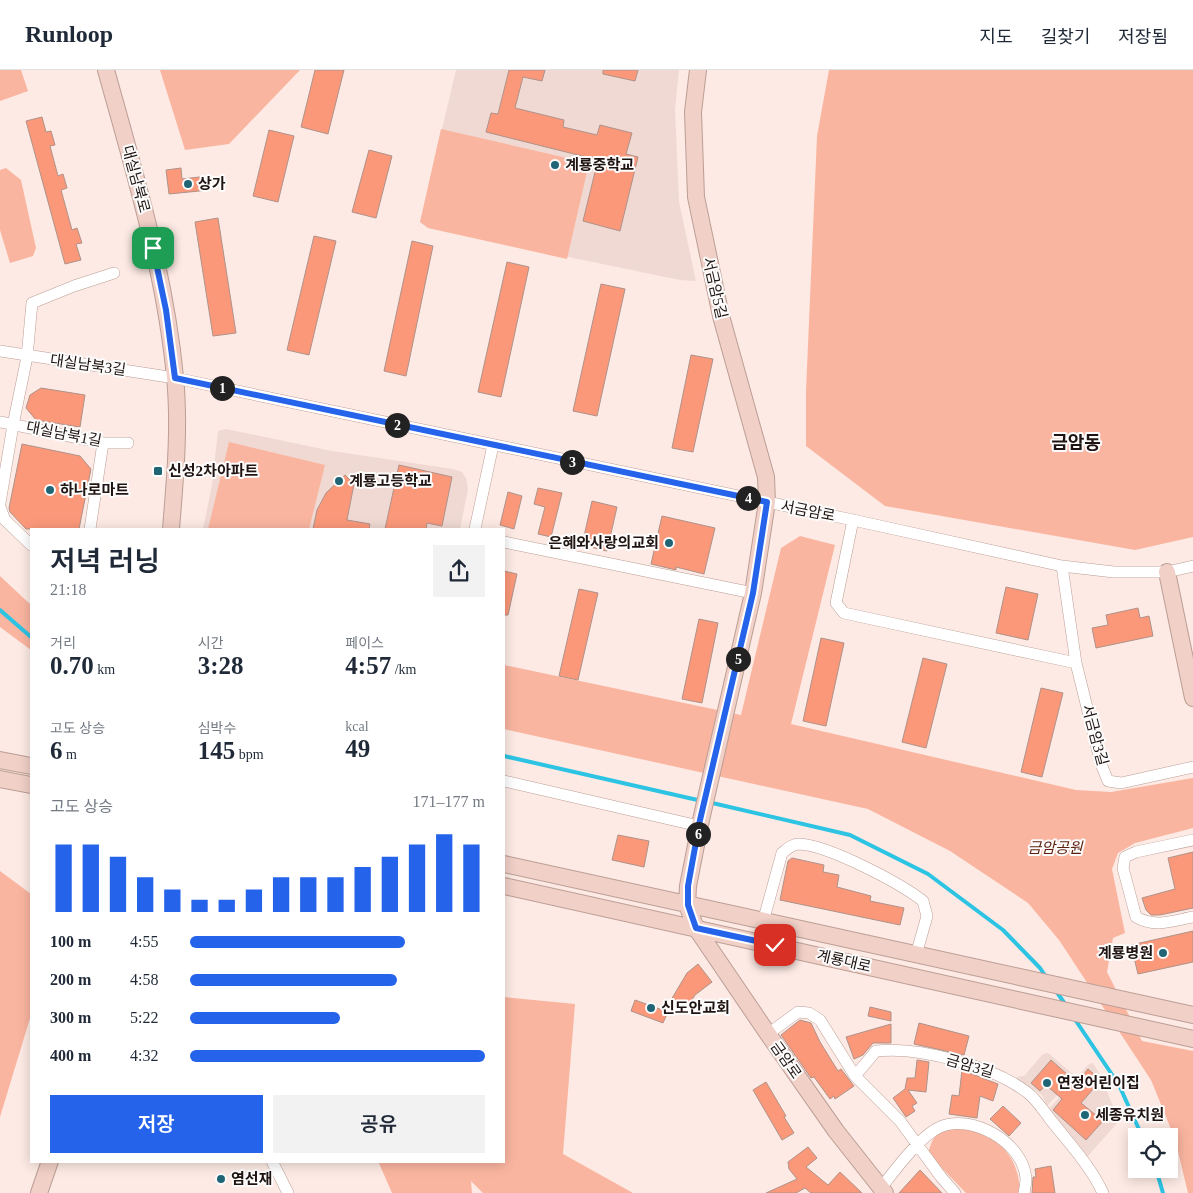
<!DOCTYPE html>
<html lang="ko">
<head>
<meta charset="utf-8">
<style>
	body { margin:0; font-family:"Times New Roman","Noto Sans KR",serif; background:#f2f2f3; color:#1f2937; height:100vh; display:flex; flex-direction:column; font-size:19px; white-space:nowrap }
	* { box-sizing:border-box; margin:0 }
	p { font-size:16px; color:#747a83 }
	.icon { flex:none; width:28px; height:28px; fill:none; stroke:currentColor; stroke-width:2; stroke-linecap:round; stroke-linejoin:round }
	.map { position:relative; flex:1; overflow:hidden }
	.panel { position:absolute; left:30px; top:458px; width:475px; height:635px; display:flex; flex-direction:column; background:#fff; border-radius:0px; box-shadow:0 2px 12px #0003 }
	.panel>* { flex:none }
	.fabs { position:absolute; left:1128px; top:1058px; display:grid; gap:10px }
	.fabs a { display:grid; place-items:center; width:50px; height:50px; border-radius:0px; background:#fff; box-shadow:0 2px 12px #0003; font-size:25px }
	.pin { position:absolute; display:grid; place-items:center; width:42px; height:42px; color:#fff; margin:-21px; border-radius:10px; box-shadow:0 2px 8px #0006 }
	.km { position:absolute; width:25px; height:25px; margin:-12px; border-radius:50%; background:#222; color:#fff; font-size:14px; line-height:25px; text-align:center }
	.round { display:grid; place-items:center; flex:none; width:52px; height:52px; border-radius:0px; background:#f2f2f3 }
	.summary { display:flex; align-items:center; justify-content:space-between; height:85px; padding:0 20px }
	h1 { font-size:28px; font-weight:600; line-height:38px }
	.figures { display:grid; grid-template-columns:repeat(3,1fr); gap:8px; height:85px; padding:5px 20px }
	.figures div { display:grid; align-content:center }
	.figures b { font-size:25px; font-weight:600 }
	.figures small { font-size:14px; font-weight:400 }
	.figures p { font-size:14px }
	.chart { height:140px; padding:10px 20px }
	.chart p { display:flex; justify-content:space-between }
	.chart svg { width:100%; height:90px; margin-top:5px; stroke:#2563eb; stroke-width:6 }
	.cta { display:flex; gap:10px; margin-top:auto; padding:10px 20px }
	.cta a { flex:1; height:58px; border-radius:0px; background:#2563eb; color:#fff; font-size:20px; font-weight:600; line-height:58px; text-align:center }
	.cta a+a { background:#f2f2f3; color:#1f2937 }
	ul { padding:0 20px; list-style:none; font-size:16px }
	li { display:grid; grid-template-columns:80px 60px 1fr; align-items:center; height:38px }
	li i { height:12px; border-radius:6px; background:#2563eb }
	header { display:flex; align-items:center; gap:30px; box-sizing:border-box; height:70px; padding:0 25px; background:#fff; border-bottom:1px solid #e0e1e3 }
	header strong { font-size:24px }
	nav { display:flex; gap:28px; margin-inline-start:auto; font-size:18px }
	.map>svg:first-child { display:block }
</style>
</head>
<body>
<header>
<strong>Runloop</strong>
<nav><a>지도</a><a>길찾기</a><a>저장됨</a></nav>
</header>
<div class="map">
<svg width="1193" height="1123" viewBox="0 0 1193 1123">
	<rect width="100%" height="100%" fill="#fdeae4"/>
	<path fill="#f0d9d2" d="M 456,0 L 679,0 L 675,39 L 679,132 L 696,211 L 680,210 L 428,158 L 420,152 Z
		M 226,359 L 332,381 L 453,399 L 462,402 L 466,408 L 468,419 L 460,459 L 203,459 L 212,415 L 218,361 Z
		M 1048,983 L 1075,1006 L 1047,1036 L 1042,1025 L 1016,1007 L 1024,1006 L 1043,984 Z
		M 1093,993 L 1101,1006 L 1119,1051 L 1087,1087 L 1048,1040 L 1089,994 Z"/>
	<path fill="#fab5a0" d="M 0,0 L 21,0 L 28,21 L 0,31 Z
		M 160,0 L 300,0 L 229,74 L 185,80 Z
		M 829,0 L 1193,0 L 1193,467 L 1135,480 L 885,436 L 806,376 L 806,321 L 817,66 Z
		M 441,59 L 589,93 L 567,189 L 428,158 L 420,152 Z
		M 6,98 L 21,110 L 36,178 L 33,186 L 10,193 L 0,160 L 0,100 Z
		M 229,372 L 325,395 L 309,459 L 208,459 Z
		M 800,466 L 835,475 L 791,654 L 1076,720 L 1111,722 L 1193,708 L 1193,758 L 1135,773 L 1118,783 L 1112,799 L 1125,863 L 1113,868 L 1107,902 L 1142,971 L 1193,981 L 1193,1123 L 1188,1123 L 1175,1069 L 1151,1010 L 1059,870 L 1028,833 L 950,781 L 868,739 L 504,659 L 504,595 L 741,645 L 781,478 Z
		M 0,506 L 31,535 L 31,580 L 0,557 Z
		M 0,801 L 31,824 L 31,945 L 0,1047 Z
		M 504,927 L 575,934 L 563,1084 L 633,1123 L 483,1123 L 471,1111 L 472,1123 L 392,1123 L 378,1091 L 504,1091 Z
		M 959,1057 C 996,1065 1019,1083 1020,1123 L 966,1123 L 928,1084 C 934,1062 937,1063 959,1057 Z"/>
	<g fill="none" stroke-linecap="round" stroke-linejoin="round">
		<path stroke="#2dc4e4" stroke-width="4" d="M 0,540 L 31,567
			M 504,686 L 702,731
			M 708,732 L 850,765 L 928,804 L 1003,860 L 1040,898 L 1046,907
			M 1056,921 L 1065,934
			M 1074,948 L 1119,1015 L 1142,1066
			M 1156,1099 L 1163,1123"/>
	</g>
	<path fill="#fb987a" stroke="#af9289" d="M 315,0 L 344,0 L 328,64 L 301,57 Z
		M 509,0 L 545,0 L 542,11 L 523,7 L 515,38 L 564,50 L 563,57 L 597,65 L 600,55 L 632,63 L 626,84 L 638,87 L 620,161 L 583,151 L 598,90 L 486,62 L 491,43 L 498,44 Z
		M 603,0 L 638,0 L 635,11 L 603,4 Z
		M 42,47 L 46,62 L 51,61 L 55,75 L 50,76 L 58,106 L 63,104 L 67,118 L 61,120 L 72,160 L 77,158 L 82,173 L 76,174 L 81,190 L 65,194 L 26,51 Z
		M 269,60 L 294,66 L 278,132 L 253,126 Z
		M 369,80 L 392,86 L 376,148 L 352,142 Z
		M 181,98 L 182,109 L 208,106 L 209,120 L 169,124 L 166,100 Z
		M 218,148 L 236,263 L 213,266 L 195,152 Z
		M 314,166 L 336,171 L 309,285 L 287,280 Z
		M 412,171 L 433,176 L 406,306 L 384,301 Z
		M 507,192 L 529,197 L 501,327 L 478,322 Z
		M 601,214 L 625,219 L 597,346 L 573,341 Z
		M 691,285 L 713,289 L 693,382 L 672,378 Z
		M 41,318 L 85,325 L 80,357 L 36,350 L 26,338 L 30,325 Z
		M 22,374 L 80,386 L 91,399 L 79,459 L 26,459 L 10,442 L 9,438 Z
		M 399,395 L 452,407 L 442,456 L 427,453 L 426,459 L 385,459 Z
		M 345,405 L 354,414 L 347,450 L 370,454 L 369,459 L 313,459 L 317,440 L 326,423 Z
		M 538,418 L 562,423 L 551,467 L 538,464 L 545,437 L 534,434 Z
		M 508,422 L 522,426 L 514,459 L 500,455 Z
		M 592,431 L 617,437 L 607,481 L 582,475 Z
		M 662,446 L 715,458 L 704,504 L 676,497 L 676,500 L 651,494 Z
		M 504,501 L 517,504 L 508,545 L 504,545 Z
		M 1006,517 L 1038,524 L 1028,570 L 996,563 Z
		M 579,519 L 598,523 L 578,610 L 559,606 Z
		M 1138,538 L 1140,548 L 1149,546 L 1153,566 L 1096,578 L 1092,558 L 1108,555 L 1106,545 Z
		M 699,549 L 718,553 L 702,633 L 682,629 Z
		M 821,568 L 844,573 L 826,656 L 803,651 Z
		M 923,588 L 947,594 L 926,678 L 902,672 Z
		M 1041,618 L 1063,623 L 1042,707 L 1021,702 Z
		M 618,765 L 649,771 L 644,797 L 612,790 Z
		M 1193,782 L 1193,838 L 1160,845 L 1151,845 L 1146,840 L 1142,828 L 1175,819 L 1168,788 Z
		M 792,788 L 824,795 L 823,802 L 839,805 L 837,817 L 871,826 L 870,831 L 904,838 L 900,855 L 780,830 L 788,791 Z
		M 1193,861 L 1193,892 L 1138,904 L 1131,875 Z
		M 698,894 L 712,912 L 695,925 L 686,939 L 671,930 L 687,903 Z
		M 635,930 L 668,942 L 663,953 L 631,941 Z
		M 870,937 L 891,942 L 891,951 L 868,946 Z
		M 800,950 L 811,953 L 820,972 L 838,1001 L 841,999 L 854,1016 L 835,1029 L 834,1026 L 830,1029 L 814,1007 L 811,1008 L 781,965 Z
		M 919,953 L 969,966 L 964,985 L 914,974 Z
		M 891,954 L 891,973 L 873,973 L 863,985 L 854,989 L 846,967 Z
		M 917,990 L 929,992 L 926,1022 L 908,1020 L 917,1033 L 912,1036 L 915,1041 L 906,1047 L 893,1028 L 905,1019 L 907,1008 L 915,1008 Z
		M 1051,990 L 1077,1013 L 1088,999 L 1101,1010 L 1081,1033 L 1103,1051 L 1086,1070 L 1053,1040 L 1062,1029 L 1046,1015 L 1040,1021 L 1031,1013 Z
		M 962,1000 L 998,1014 L 993,1031 L 980,1026 L 977,1048 L 949,1044 L 952,1025 L 959,1026 Z
		M 766,1012 L 786,1046 L 784,1047 L 794,1063 L 782,1070 L 753,1020 Z
		M 1003,1036 L 1021,1053 L 1009,1066 L 990,1049 Z
		M 808,1077 L 817,1088 L 806,1097 L 828,1115 L 840,1102 L 862,1123 L 811,1123 L 805,1118 L 796,1123 L 766,1123 L 797,1109 L 789,1099 L 788,1092 Z
		M 1051,1096 L 1055,1123 L 1032,1123 L 1033,1107 L 1036,1107 L 1035,1099 Z
		M 920,1100 L 942,1123 L 899,1123 Z"/>
	<g fill="none" stroke-linecap="round" stroke-linejoin="round">
		<defs>
			<path id="street" d="M 0,281 L 175,308 L 853,450 L 1062,496 L 1114,502 L 1167,502 L 1193,496
				M 0,352 L 103,373 L 128,373
				M 0,433 L 13,355 L 27,287 L 32,233 L 74,216 L 114,203
				M 0,437 L 5,450 L 31,475
				M 853,450 L 836,533 L 844,543 L 1076,593
				M 90,459 L 103,373
				M 475,459 L 493,375
				M 504,472 L 753,523
				M 1062,496 L 1076,593 L 1101,694 L 1108,711 L 1121,713 L 1193,697
				M 504,711 L 699,756
				M 1193,770 L 1136,782 L 1125,787 L 1123,798 L 1136,847 C 1155,858 1172,851 1193,847
				M 763,852 L 782,783 C 787,779 792,774 799,774 C 828,775 900,813 923,831 L 927,846 L 916,885
				M 768,964 L 798,942 L 809,943 L 820,950 L 855,1006 L 900,1051 L 941,1107 L 955,1123
				M 855,1006 L 876,981 C 919,976 993,996 1028,1023 C 1036,1029 1043,1040 1050,1049 C 1068,1072 1090,1095 1103,1123
				M 272,1091 L 288,1123
				M 881,1118 C 895,1100 920,1066 940,1057 C 971,1043 1023,1072 1026,1108 C 1026,1112 1025,1118 1024,1123"/>
			<path id="secondary" d="M 106,0 C 134,101 165,202 175,307 C 180,357 175,409 171,459
				M 698,0 L 693,42 L 696,127 L 721,246 L 766,407 L 767,432 L 753,523 L 701,750 L 688,816 L 687,835 L 696,858 L 768,964 L 836,1061 L 885,1123
				M 1167,502 L 1193,628
				M 0,690 L 31,696
				M 0,709 L 31,715
				M 504,794 L 1193,945
				M 504,816 L 1193,969
				M 39,1123 L 50,1091"/>
		</defs>
		<use href="#street" stroke="#bb9e95" stroke-width="12"/>
		<use href="#secondary" stroke="#bb9e95" stroke-width="18"/>
		<use href="#street" stroke="#fff" stroke-width="11"/>
		<use href="#secondary" stroke="#f0d0c7" stroke-width="16"/>
	</g>
	<g fill="none" stroke-linecap="round" stroke-linejoin="round">
		<defs>
			<path id="route" d="M 153,178 L 166,240 L 175,308 L 767,432 L 753,523 L 700,750 L 688,816 L 688,835 L 696,858 L 775,875"/>
		</defs>
		<use href="#route" stroke="#fff" stroke-width="10"/>
		<use href="#route" stroke="#2563eb" stroke-width="6"/>
	</g>
	<g fill="#206576" stroke="#fcfcfc" stroke-width="2">
		<circle cx="555" cy="95" r="5"/>
		<circle cx="188" cy="114" r="5"/>
		<rect x="153" y="396" width="10" height="10" rx="2.5"/>
		<circle cx="339" cy="411" r="5"/>
		<circle cx="50" cy="420" r="5"/>
		<circle cx="669" cy="473" r="5"/>
		<circle cx="1163" cy="883" r="5"/>
		<circle cx="651" cy="938" r="5"/>
		<circle cx="1047" cy="1013" r="5"/>
		<circle cx="1085" cy="1045" r="5"/>
		<circle cx="221" cy="1109" r="5"/>
	</g>
	<g text-anchor="middle" stroke-width="4" stroke-linejoin="round" paint-order="stroke">
		<g font-size="15" font-weight="bold" fill="#1f1411" stroke="#fcfcfc" text-anchor="start">
			<text x="565" y="100">계룡중학교</text>
			<text x="198" y="119">상가</text>
			<text x="168" y="406">신성2차아파트</text>
			<text x="349" y="416">계룡고등학교</text>
			<text x="60" y="425">하나로마트</text>
			<text x="659" y="478" text-anchor="end">은혜와사랑의교회</text>
			<text x="1153" y="888" text-anchor="end">계룡병원</text>
			<text x="661" y="943">신도안교회</text>
			<text x="1057" y="1018">연정어린이집</text>
			<text x="1095" y="1050">세종유치원</text>
			<text x="231" y="1114">염선재</text>
		</g>
		<g font-size="15" fill="#1f1411" stroke="#fcfcfc">
			<text transform="translate(136 109) rotate(75)" y="5">대실남북로</text>
			<text transform="translate(715 218) rotate(77)" y="5">서금암5길</text>
			<text transform="translate(88 295) rotate(8)" y="5">대실남북3길</text>
			<text transform="translate(64 364) rotate(11)" y="5">대실남북1길</text>
			<text transform="translate(808 441) rotate(11)" y="5">서금암로</text>
			<text transform="translate(1095 665) rotate(75)" y="5">서금암3길</text>
			<text transform="translate(844 891) rotate(13)" y="5">계룡대로</text>
			<text transform="translate(786 990) rotate(55)" y="5">금암로</text>
			<text transform="translate(970 996) rotate(16)" y="5">금암3길</text>
		</g>
		<g font-size="15" font-style="italic" fill="#5b1f0b" stroke="#fcfcfc">
			<text x="1055" y="783">금암공원</text>
		</g>
		<g font-size="18" font-weight="bold" fill="#1f1411" stroke="#fcfcfc">
			<text x="1076" y="379">금암동</text>
		</g>
	</g>
</svg>
<div class="fabs">
<a><svg class="icon" aria-label="locate" viewBox="0 0 24 24"><circle cx="12" cy="12" r="6"/><path d="M12 2v4M12 18v4M2 12h4M18 12h4"/></svg></a>
</div>
<div class="pin" style="left:153px;top:178px;background:#1e9e55"><svg class="icon" aria-label="arrive" viewBox="0 0 24 24"><path d="M6 21V4h12l-3 4 3 4H6"/></svg></div>
<div class="pin" style="left:775px;top:875px;background:#d93025"><svg class="icon" aria-label="check" viewBox="0 0 24 24"><path d="M5 12l5 5 9-10"/></svg></div>
<b class="km" style="left:222px;top:318px">1</b>
<b class="km" style="left:397px;top:355px">2</b>
<b class="km" style="left:572px;top:392px">3</b>
<b class="km" style="left:748px;top:428px">4</b>
<b class="km" style="left:738px;top:589px">5</b>
<b class="km" style="left:698px;top:764px">6</b>
<section class="panel">
<div class="summary"><div><h1>저녁 러닝</h1><p>21:18</p></div><a class="round"><svg class="icon" aria-label="share" viewBox="0 0 24 24"><path d="M12 15V3M7 8l5-5 5 5M5 13v7h14v-7"/></svg></a></div>
<div class="figures">
<div><p>거리</p><b>0.70<small> km</small></b></div>
<div><p>시간</p><b>3:28</b></div>
<div><p>페이스</p><b>4:57<small> /km</small></b></div>
</div>
<div class="figures">
<div><p>고도 상승</p><b>6<small> m</small></b></div>
<div><p>심박수</p><b>145<small> bpm</small></b></div>
<div><p>kcal</p><b>49</b></div>
</div>
<div class="chart"><p><span>고도 상승</span>171–177 m</p>
<svg viewBox="0 0 160 44" preserveAspectRatio="none"><path d="M5 44V11M15 44V11M25 44V17M35 44V27M45 44V33M55 44V38M65 44V38M75 44V33M85 44V27M95 44V27M105 44V27M115 44V22M125 44V17M135 44V11M145 44V6M155 44V11"/></svg>
</div>
<ul>
<li><b>100 m</b>4:55<i style="width:73%"></i></li>
<li><b>200 m</b>4:58<i style="width:70%"></i></li>
<li><b>300 m</b>5:22<i style="width:51%"></i></li>
<li><b>400 m</b>4:32<i style="width:100%"></i></li>
</ul>
<div class="cta"><a>저장</a><a>공유</a></div>
</section>
</div>
</body>
</html>
